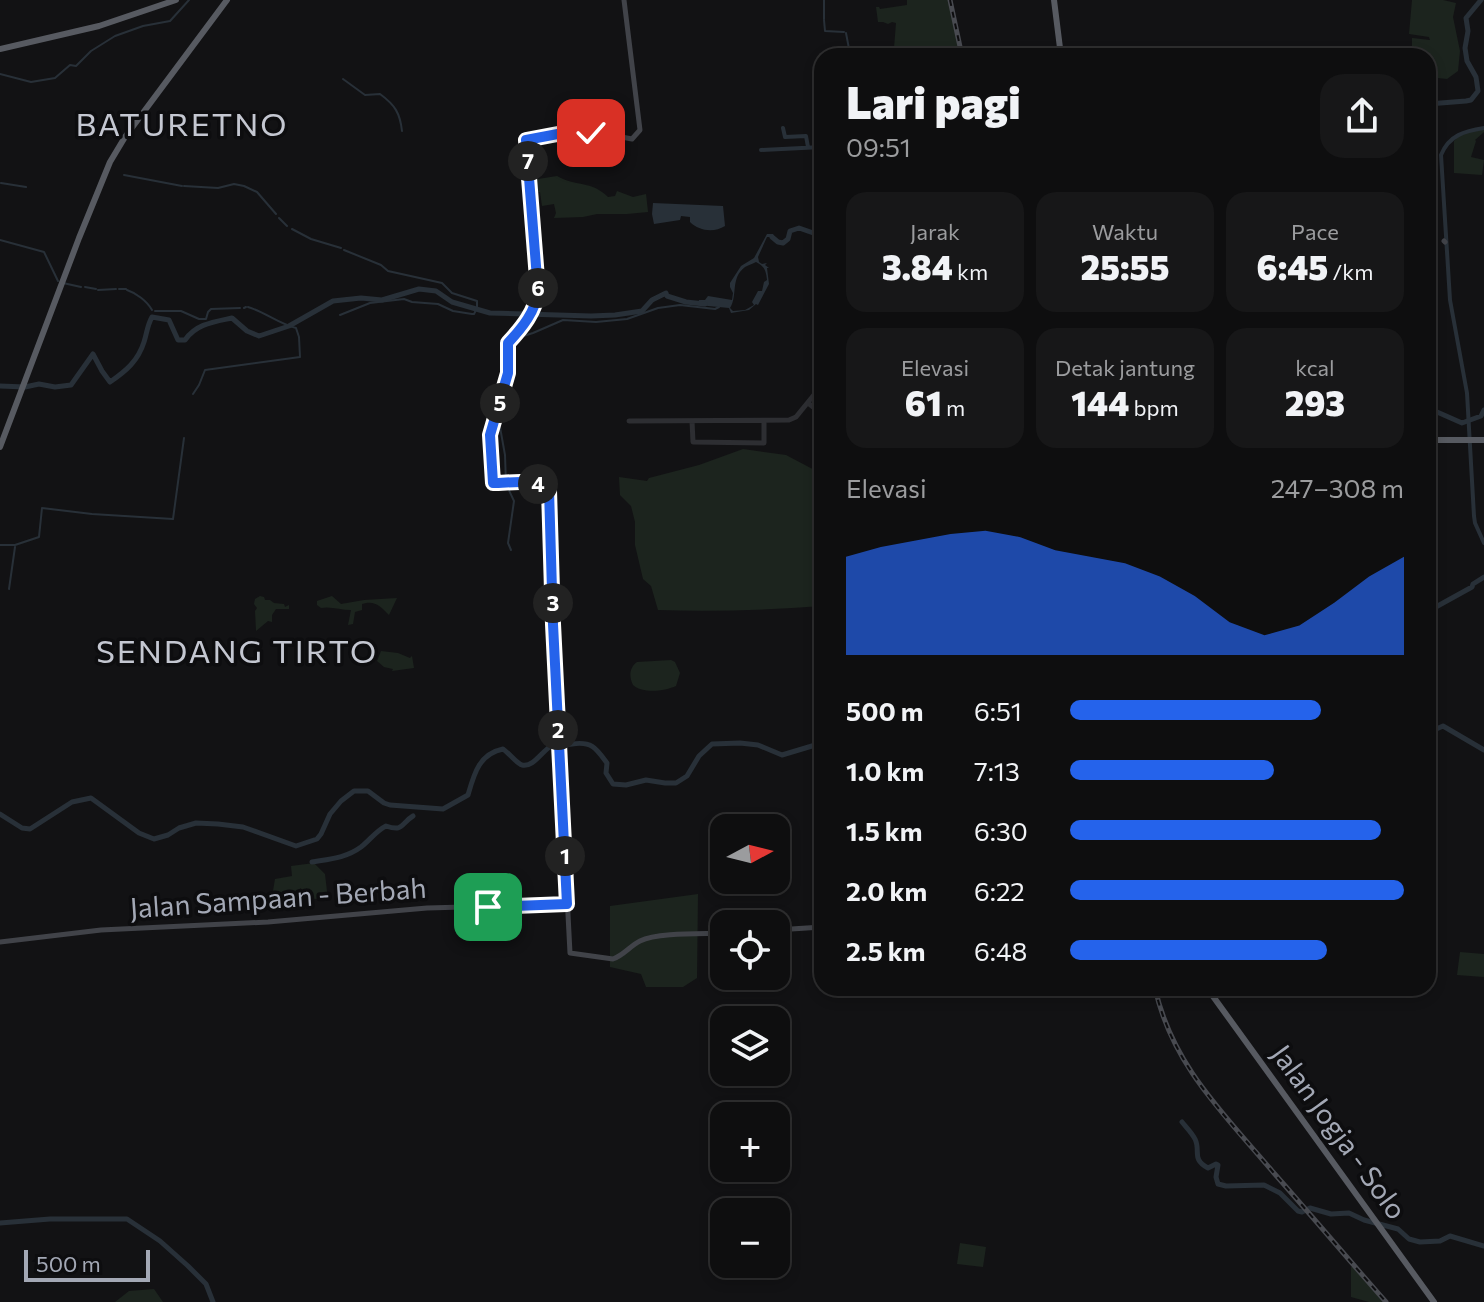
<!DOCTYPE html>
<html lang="id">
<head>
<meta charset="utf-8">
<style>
	body { margin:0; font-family:Commissioner,sans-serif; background:#171718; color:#f1f3f6; height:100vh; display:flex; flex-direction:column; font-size:30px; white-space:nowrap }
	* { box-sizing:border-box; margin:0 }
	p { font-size:26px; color:#9b9c9e }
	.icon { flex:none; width:44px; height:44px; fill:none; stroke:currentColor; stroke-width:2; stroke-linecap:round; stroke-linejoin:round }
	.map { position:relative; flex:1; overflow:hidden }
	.drawer { position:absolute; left:814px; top:48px; width:622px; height:948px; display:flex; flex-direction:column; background:#0e0e0f; border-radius:24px; box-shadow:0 4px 12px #0003,0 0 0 2px #2e2e2f }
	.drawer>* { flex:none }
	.needle { width:52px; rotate:83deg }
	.controls { position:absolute; left:710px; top:814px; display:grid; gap:16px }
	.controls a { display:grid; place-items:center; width:80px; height:80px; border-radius:16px; background:#0e0e0f; box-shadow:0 4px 12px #0003,0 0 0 2px #2e2e2f; font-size:40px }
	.scale { position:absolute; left:24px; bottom:20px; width:126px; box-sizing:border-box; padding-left:8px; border:4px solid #a3a8b5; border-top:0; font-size:22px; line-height:28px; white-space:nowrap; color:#a3a8b5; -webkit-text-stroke:6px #0d0d0f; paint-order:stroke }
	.pin { position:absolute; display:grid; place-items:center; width:68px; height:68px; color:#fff; margin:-34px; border-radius:16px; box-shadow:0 4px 12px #0006 }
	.km { position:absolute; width:40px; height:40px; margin:-20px; border-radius:50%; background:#222; color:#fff; font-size:22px; line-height:40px; text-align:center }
	.round { display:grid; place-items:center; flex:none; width:84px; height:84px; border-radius:24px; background:#171718 }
	.summary { display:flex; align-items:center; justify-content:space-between; height:136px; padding:0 32px }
	h1 { font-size:44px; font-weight:800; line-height:60px }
	.metrics { display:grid; grid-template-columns:repeat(3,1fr); gap:12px; height:136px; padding:8px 32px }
	.metrics div { display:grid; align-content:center; border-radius:20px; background:#171718; text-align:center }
	.metrics b { font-size:34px; font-weight:800 }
	.metrics small { font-size:22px; font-weight:400 }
	.metrics p { font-size:22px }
	.chart { height:224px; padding:16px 32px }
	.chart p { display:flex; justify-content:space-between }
	.chart svg { width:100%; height:144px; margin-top:8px; fill:#2563eb; opacity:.7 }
	ul { padding:0 32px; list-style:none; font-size:26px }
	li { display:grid; grid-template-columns:128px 96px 1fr; align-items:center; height:60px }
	li i { height:20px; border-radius:10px; background:#2563eb }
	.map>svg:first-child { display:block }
</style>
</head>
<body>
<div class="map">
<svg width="1484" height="1302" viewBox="0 0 1484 1302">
	<rect width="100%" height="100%" fill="#121214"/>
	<path fill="#1c241e" d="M 907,0 L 950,0 L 961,56 L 955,56 L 954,54 L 940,56 L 939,51 L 896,56 L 894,48 L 896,23 L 892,22 L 888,24 L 883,22 L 878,22 L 876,7 L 879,7 L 880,9 L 907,5 Z
		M 1412,0 L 1443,0 L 1456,3 L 1453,17 L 1460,51 L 1458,71 L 1447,79 L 1428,77 L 1428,56 L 1404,56 L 1404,55 L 1412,55 L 1412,38 L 1430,40 L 1429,37 L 1409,34 Z
		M 1484,128 L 1484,132 L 1475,140 L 1476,141 L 1471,157 L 1484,160 L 1482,175 L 1454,173 L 1454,141 L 1462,133 Z
		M 557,176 C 575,187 591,180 608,197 L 615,196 L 617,191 L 633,197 L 646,194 L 648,212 L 627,214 L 597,214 L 583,217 L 554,218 L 556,213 L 554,204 L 542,206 L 540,192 L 532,192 L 531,182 L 538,179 Z
		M 743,449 L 786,455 L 822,474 L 822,606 C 767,610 713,612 658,610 L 651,586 L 643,579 L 635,545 L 635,522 L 631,506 L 620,495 L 619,477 L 647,481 L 649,478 L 699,465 Z
		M 260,596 L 264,597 L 265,600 L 270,600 L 274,603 L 284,604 L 285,607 L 289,605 L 289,609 L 276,609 L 272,615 L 272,622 L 268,621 L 256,631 L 255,611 L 257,608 L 254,604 L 255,599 Z
		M 332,596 L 341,604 L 364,600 L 397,598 L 389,615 C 380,606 375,600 362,604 L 362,610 L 355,612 L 353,624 L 348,625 L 351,610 C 341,610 330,606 321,608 L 317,605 L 317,601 Z
		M 381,651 L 398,653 L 410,658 L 412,656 L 414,668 L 392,671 L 393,669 L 384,667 L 377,661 Z
		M 671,660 L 675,662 L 680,673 L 676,686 C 665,691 643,694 633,685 C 629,677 629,668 637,662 Z
		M 314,863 L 325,874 L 328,900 L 306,898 L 302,901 L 301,888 L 298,890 L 299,900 L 273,891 L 275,879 L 292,876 L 291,866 Z
		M 507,884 L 508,907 L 473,907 L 472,885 Z
		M 698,894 L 697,978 L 683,987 L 646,987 L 641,974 L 610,967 L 610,906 Z
		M 1460,952 L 1484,954 L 1484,977 L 1457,975 Z
		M 960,1243 L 986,1247 L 983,1267 L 957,1264 Z
		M 1351,1267 L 1353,1267 L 1383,1302 L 1369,1302 L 1351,1297 Z
		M 154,1289 L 163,1302 L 115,1302 L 129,1291 Z"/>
	<path fill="#283038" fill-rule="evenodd" d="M 653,203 L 723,206 L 725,226 C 714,233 699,231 690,222 L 690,217 L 681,216 L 680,220 L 654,224 L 652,214 Z
		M 767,234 L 773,234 L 776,239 L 774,241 L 771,237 L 767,237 L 758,257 L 759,262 L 762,264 L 767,263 L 765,265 L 769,268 L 767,268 L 769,284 L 758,305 L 756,304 L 749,310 L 731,313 L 729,308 L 698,305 L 699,300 L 705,300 L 708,296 L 732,300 L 733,293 L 730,287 L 730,283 L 741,266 L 754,258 ZM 756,262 C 764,266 766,270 767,280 L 764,282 L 762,291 L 758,291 L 752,302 L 754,305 L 745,310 L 733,311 L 730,308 C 738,296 730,278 745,267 C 748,265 753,264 756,262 Z"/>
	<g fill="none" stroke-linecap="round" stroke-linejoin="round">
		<path stroke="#283038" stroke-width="2" d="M 824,0 L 824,19
			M 824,20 L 825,31 L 844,32
			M 846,33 L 850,54
			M 0,74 L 31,82 L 55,78 L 70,65 L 76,66 L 91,51 L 115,36 L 143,26 L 170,21 L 189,0
			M 343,79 L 365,95 L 380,94 C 395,105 400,113 402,131
			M 124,175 L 182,186
			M 1,183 L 26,187
			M 184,186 L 218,188 L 234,184 L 244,186 L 257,192 L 276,214
			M 279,218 L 287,226
			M 292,229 L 311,239 L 341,248
			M 0,240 L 44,252 L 58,281
			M 63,283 L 81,287
			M 85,287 L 96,289
			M 119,289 L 126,289
			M 98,290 L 116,289
			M 127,290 C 136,293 147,301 152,310
			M 244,308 L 246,307
			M 155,311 L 181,311 L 199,319 L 206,319 L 208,312 L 211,309 L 240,308
			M 340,315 L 370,303 L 404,299 L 412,302 L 438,304 L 453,311 L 472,314 L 474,314 L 477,308 L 477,301 L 452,293 L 442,283 L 388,271 L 381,265 L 344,250
			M 517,338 L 533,333 L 563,320 L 596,322 L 627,319 L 658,308 L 680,305 L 715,309 L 719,307
			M 509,376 L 511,365
			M 193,394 L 199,385 L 205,370 L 300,357 L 299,337 L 296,328 C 279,324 265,312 248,307
			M 501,406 L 508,382
			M 498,416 L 505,455 L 506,484 L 514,501 L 508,543 L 511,550
			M 0,545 L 15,545 L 39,537 L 42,508 L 92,514 L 173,519 L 184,438
			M 9,589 L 15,547
			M 1201,988 L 1202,990
			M 1203,991 L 1206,995"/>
		<path stroke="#283038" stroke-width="4" d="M 783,128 L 785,137 L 806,136 L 808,147
			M 1484,128 C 1465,131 1449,135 1441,155 L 1450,300 L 1467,393 L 1474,516 L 1475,523 L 1484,543
			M 761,150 L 822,147"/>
		<path stroke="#283038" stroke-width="5" d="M 1428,104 L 1466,101 L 1471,100 L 1478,91 L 1476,77 L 1467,61 L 1465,48 L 1468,31 L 1466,18 L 1481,0
			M 772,237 L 778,242 L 783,243 L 788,239 L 790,231 L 799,228 L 822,236
			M 0,386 L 25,387 L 39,384 L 55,387 L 71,385 L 93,354 L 102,371 L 110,382 C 126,371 138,361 144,342 C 147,333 147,326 152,317 L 169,320 L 178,340 L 185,340 C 196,324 213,322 232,318 L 247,331 L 259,336 L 289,326 L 333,301 L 361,298 L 382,300 L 419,289 L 436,291 L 452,302 L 490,313 L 591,316 L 615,315 L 642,311 L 652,300 L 666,293 L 667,296 L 686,302 L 705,304
			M 1428,408 L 1462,423 L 1481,416 L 1484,410
			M 1428,613 L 1434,608 L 1472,587 L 1473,584 L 1484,577
			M 1428,739 L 1434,730 L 1443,726 L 1484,750
			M 0,814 L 22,828 L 30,829 L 72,802 L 91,798 L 139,833 L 154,839 L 168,835 L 179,828 L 196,823 L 218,824 L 243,827 L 296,846 L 317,839 L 321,834 L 330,814 L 341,801 L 354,791 L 368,791 L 384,803 L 390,805 L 443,809 L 468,795 C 474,774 479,754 503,749 C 509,753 516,763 522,765 C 534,768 543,749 553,745 C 559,743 566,745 572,744 C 592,741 596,748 607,763 L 606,773 L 613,784 L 626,785 L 646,780 L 665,783 L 676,783 L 687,776 L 699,756 L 712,744 L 740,743 L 758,745 L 782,755 L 822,743
			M 312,862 C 330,859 346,858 361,847 C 370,840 376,831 386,826 C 404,832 400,824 413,816
			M 1182,1122 C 1186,1127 1192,1133 1195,1139 C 1201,1151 1191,1159 1208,1168 L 1216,1164 L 1218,1165 L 1216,1177 L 1218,1184 L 1226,1186 L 1264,1185 L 1280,1193 L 1298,1211 L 1302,1212 L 1310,1208 L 1331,1214 L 1349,1213 L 1364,1220 L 1398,1229 L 1409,1239 L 1420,1242 L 1440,1241 L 1450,1236 L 1484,1246
			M 0,1223 L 50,1219 L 127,1219 L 160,1241 L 188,1266 L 206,1284 L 213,1302"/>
		<path stroke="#2d2e32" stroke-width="5" d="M 808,403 L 822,414
			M 629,421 L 789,420 L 796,417 L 822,385
			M 692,421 L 693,442 L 764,443 L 764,421"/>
		<path stroke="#414349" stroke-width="5" d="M 527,139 L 538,291 L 534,307 L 521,330 L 508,344 L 507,377 L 491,432 L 492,480 L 494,483 C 512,482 535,478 549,490 L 553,624 L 570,953 L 613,959 C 624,955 630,946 640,941 C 658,932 703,934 724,933
			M 527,139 C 562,131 598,131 632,139 L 640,130 L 624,0
			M 1444,241 L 1445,242
			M 776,930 L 822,927
			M 0,942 L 101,930 L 268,922 L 427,908 L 567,904"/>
		<path stroke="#575a61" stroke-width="6" d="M 1054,0 L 1061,56
			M 0,49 L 99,26 L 176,0
			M 1428,440 L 1484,440
			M 0,447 L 79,238 L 110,162 L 125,137 L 227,0
			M 1207,988 L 1434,1302"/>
		<defs>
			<path id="rail" d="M 950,0 L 962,56
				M 1155,988 C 1172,1065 1224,1114 1273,1172 C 1311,1215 1348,1259 1386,1302"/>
		</defs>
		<use href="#rail" stroke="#484a50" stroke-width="5"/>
		<use href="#rail" stroke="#0d0d0f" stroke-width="2" stroke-dasharray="6" stroke-linecap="butt"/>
	</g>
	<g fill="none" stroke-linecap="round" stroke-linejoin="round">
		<defs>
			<path id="route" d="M 488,907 L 567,904 L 553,624 L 549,490 C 535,478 512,483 493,483 L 490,435 L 508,373 L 508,343 C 522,328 536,311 538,291 L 526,140 L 563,133 L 591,133"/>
		</defs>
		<use href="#route" stroke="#fff" stroke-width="16"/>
		<use href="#route" stroke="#2563eb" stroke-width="10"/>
	</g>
	<g text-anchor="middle" stroke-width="7" stroke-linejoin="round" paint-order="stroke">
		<g font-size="28" fill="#a3a8b5" stroke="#0d0d0f">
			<text transform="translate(278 898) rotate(-4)" y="10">Jalan Sampaan - Berbah</text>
			<text transform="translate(1339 1132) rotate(54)" y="10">Jalan Jogja - Solo</text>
		</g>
		<g font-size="32" letter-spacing="2" fill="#c4c7d1" stroke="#0d0d0f">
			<text x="182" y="136">BATURETNO</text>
			<text x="237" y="663">SENDANG TIRTO</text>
		</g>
	</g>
</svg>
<div class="controls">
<a><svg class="needle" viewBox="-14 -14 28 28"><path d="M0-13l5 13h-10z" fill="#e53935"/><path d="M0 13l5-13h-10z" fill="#9b9c9e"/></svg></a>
<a><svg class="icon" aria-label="locate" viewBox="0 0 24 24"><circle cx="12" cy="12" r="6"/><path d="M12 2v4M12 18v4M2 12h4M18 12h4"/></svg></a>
<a><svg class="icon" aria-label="layers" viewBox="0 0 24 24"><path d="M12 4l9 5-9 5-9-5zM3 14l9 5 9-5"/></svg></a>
<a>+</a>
<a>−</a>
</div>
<div class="scale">500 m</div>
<div class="pin" style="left:488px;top:907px;background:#1e9e55"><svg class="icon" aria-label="arrive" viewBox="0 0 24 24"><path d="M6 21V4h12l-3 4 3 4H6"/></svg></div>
<div class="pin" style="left:591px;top:133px;background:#d93025"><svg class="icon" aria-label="check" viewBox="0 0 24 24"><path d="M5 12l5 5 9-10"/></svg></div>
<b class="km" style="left:565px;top:856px">1</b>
<b class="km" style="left:558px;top:730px">2</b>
<b class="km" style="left:553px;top:603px">3</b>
<b class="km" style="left:538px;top:484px">4</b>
<b class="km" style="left:500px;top:403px">5</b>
<b class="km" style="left:538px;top:288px">6</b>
<b class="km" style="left:528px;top:161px">7</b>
<section class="drawer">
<div class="summary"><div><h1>Lari pagi</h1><p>09:51</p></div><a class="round"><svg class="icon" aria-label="share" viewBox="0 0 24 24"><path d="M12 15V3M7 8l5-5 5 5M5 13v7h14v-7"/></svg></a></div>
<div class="metrics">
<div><p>Jarak</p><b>3.84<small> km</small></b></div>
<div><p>Waktu</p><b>25:55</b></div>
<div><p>Pace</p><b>6:45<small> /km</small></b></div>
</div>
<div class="metrics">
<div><p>Elevasi</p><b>61<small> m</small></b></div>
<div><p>Detak jantung</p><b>144<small> bpm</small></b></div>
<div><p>kcal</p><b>293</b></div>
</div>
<div class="chart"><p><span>Elevasi</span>247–308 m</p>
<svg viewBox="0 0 160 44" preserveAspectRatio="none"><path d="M0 44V14L10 11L20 9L30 7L40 6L50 8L60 12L70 14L80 16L90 20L100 26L110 34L120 38L130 35L140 28L150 20L160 14V44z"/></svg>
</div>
<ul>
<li><b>500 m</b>6:51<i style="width:75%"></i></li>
<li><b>1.0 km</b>7:13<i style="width:61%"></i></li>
<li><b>1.5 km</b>6:30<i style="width:93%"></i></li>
<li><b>2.0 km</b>6:22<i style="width:100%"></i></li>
<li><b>2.5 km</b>6:48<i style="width:77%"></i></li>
</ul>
</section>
</div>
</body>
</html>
